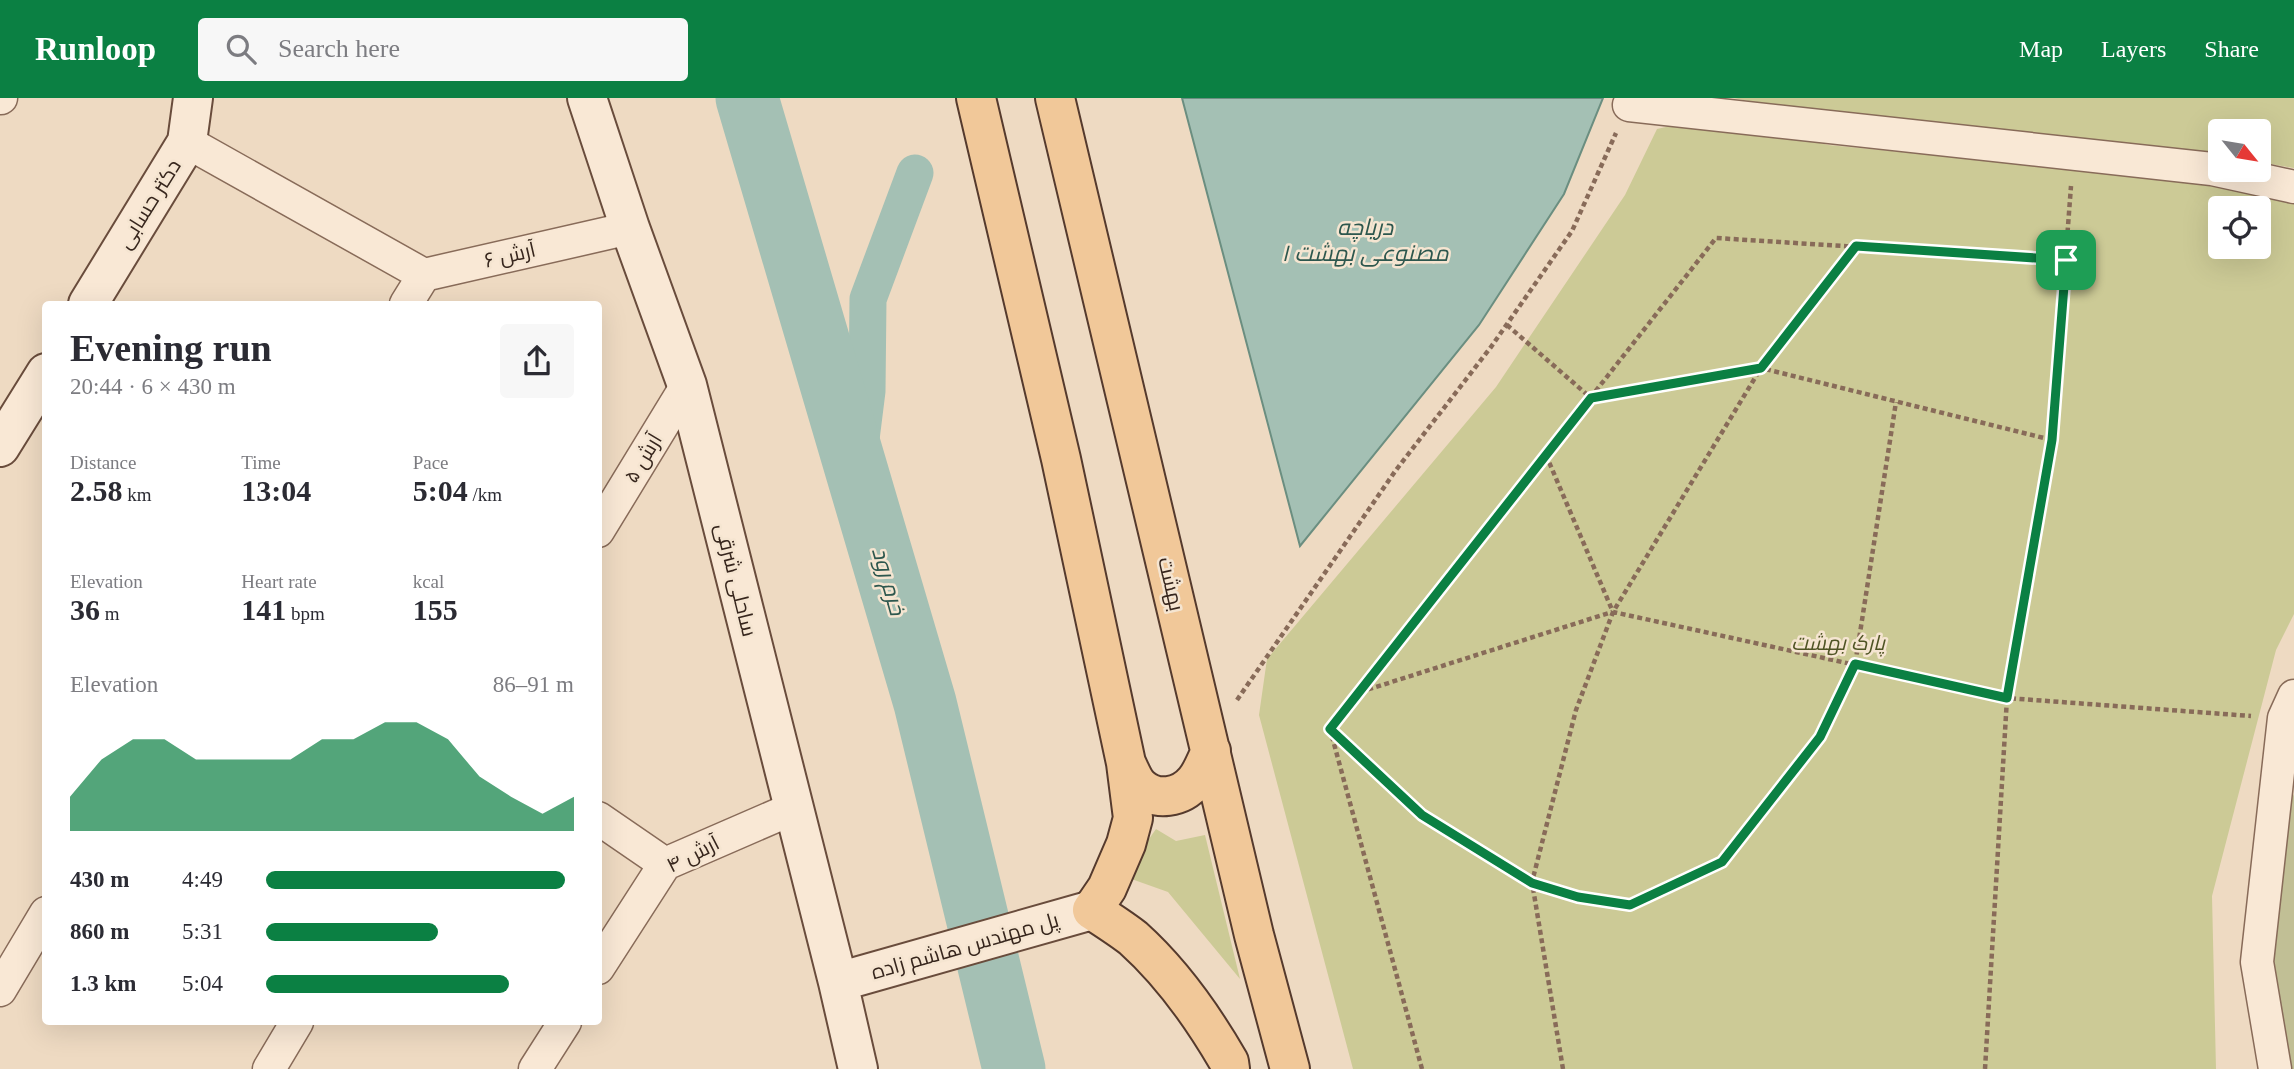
<!DOCTYPE html>
<html lang="en">
<head>
<meta charset="utf-8">
<style>
	body { margin:0; font-family:"Times New Roman",Cairo,serif; background:#f7f7f7; color:#2b2b33; height:100vh; display:flex; flex-direction:column; font-size:26px; white-space:nowrap }
	* { box-sizing:border-box; margin:0 }
	p { font-size:23px; color:#7c7c81 }
	.icon { flex:none; width:38px; height:38px; fill:none; stroke:currentColor; stroke-width:2; stroke-linecap:round; stroke-linejoin:round }
	.map { position:relative; flex:1; overflow:hidden }
	.details { position:absolute; left:42px; top:203px; width:560px; height:724px; display:flex; flex-direction:column; background:#fff; border-radius:7px; box-shadow:0 7px 28px #0002 }
	.details>* { flex:none }
	.needle { width:46px; rotate:120deg }
	.controls { position:absolute; left:2208px; top:21px; display:grid; gap:14px }
	.controls a { display:grid; place-items:center; width:63px; height:63px; border-radius:7px; background:#fff; box-shadow:0 7px 28px #0002; font-size:35px }
	.pin { position:absolute; display:grid; place-items:center; width:60px; height:60px; color:#fff; margin:-30px; border-radius:14px; box-shadow:0 4px 10px #0006 }
	.round { display:grid; place-items:center; flex:none; width:74px; height:74px; border-radius:7px; background:#f7f7f7 }
	.overview { display:flex; align-items:center; justify-content:space-between; height:119px; padding:0 28px }
	h1 { font-size:38px; font-weight:600; line-height:52px }
	.metrics { display:grid; grid-template-columns:repeat(3,1fr); gap:10px; height:119px; padding:7px 28px }
	.metrics div { display:grid; align-content:center }
	.metrics b { font-size:30px; font-weight:600 }
	.metrics small { font-size:19px; font-weight:400 }
	.metrics p { font-size:19px }
	.chart { height:196px; padding:14px 28px }
	.chart p { display:flex; justify-content:space-between }
	.chart svg { width:100%; height:126px; margin-top:7px; fill:#0b8043; opacity:.7 }
	ul { padding:0 28px; list-style:none; font-size:23px }
	li { display:grid; grid-template-columns:112px 84px 1fr; align-items:center; height:52px }
	li i { height:18px; border-radius:9px; background:#0b8043 }
	header { display:flex; align-items:center; gap:42px; box-sizing:border-box; height:98px; padding:0 35px; background:#0b8043; color:#fff }
	header strong { font-size:33px }
	nav { display:flex; gap:38px; margin-inline-start:auto; font-size:24px }
	.search { width:490px; height:63px; background:#f7f7f7; display:flex; align-items:center; gap:18px; box-sizing:border-box; padding:0 24px; border-radius:7px; color:#7c7c81; font-size:26px }
	.map>svg:first-child { display:block }
</style>
</head>
<body>
<header>
<strong>Runloop</strong>
<div class="search"><svg class="icon" aria-label="search" viewBox="0 0 24 24"><circle cx="10" cy="10" r="6"/><path d="M15 15l6 6"/></svg>Search here</div>
<nav><a>Map</a><a>Layers</a><a>Share</a></nav>
</header>
<div class="map">
<svg width="2294" height="971" viewBox="0 0 2294 971">
	<rect width="100%" height="100%" fill="#eedac2"/>
	<path fill="#ccca96" fill-rule="evenodd" d="M 1733,0 L 2294,0 L 2294,70 L 2259,64 L 2259,33 L 2221,33 L 2221,58 L 2158,48 L 1913,34 Z
		M 1711,19 L 1828,47 L 2221,84 L 2294,96 L 2294,516 L 2276,552 L 2212,798 L 2216,971 L 1353,971 L 1259,617 L 1267,561 L 1496,289 L 1625,97 L 1657,31 ZM 2221,110 L 2259,110 L 2259,149 L 2221,149 Z
		M 1156,731 L 1176,743 L 1205,737 L 1240,881 L 1168,794 L 1123,778 Z"/>
	<path fill="#c1bf95" d="M 2294,696 L 2294,971 L 2276,971 L 2268,747 Z"/>
	<path fill="#a4c0b4" stroke="#6b8e80" stroke-width="2" d="M 1182,0 L 1603,0 L 1564,96 L 1479,227 L 1300,448 Z"/>
	<g fill="none" stroke-linecap="round" stroke-linejoin="round">
		<path stroke="#a4c0b4" stroke-width="37" d="M 857,373 L 867,293 L 868,201 L 915,75"/>
		<path stroke="#a4c0b4" stroke-width="63" d="M 747,0 L 925,605 L 1014,971"/>
		<defs>
			<path id="street" d="M 0,0 L 1,0
				M 1629,7 L 2212,71 L 2294,89
				M 187,44 L 424,177
				M 406,206 L 424,177 L 630,130
				M 598,433 L 687,287
				M 598,720 L 665,766
				M 598,870 L 665,766 L 794,710
				M 0,892 L 46,815
				M 269,971 L 297,924
				M 535,971 L 565,924
				M 2275,971 L 2257,864 L 2284,620 L 2294,598"/>
			<path id="secondary" d="M 587,0 L 630,130 L 687,287 L 838,884 L 858,971
				M 88,206 L 187,44 L 193,0
				M 0,349 L 46,275
				M 838,884 L 1092,812"/>
			<path id="primary" d="M 976,0 L 1061,361 L 1126,665 L 1133,720 L 1126,746 L 1107,790 L 1092,812 C 1106,821 1120,830 1133,840 C 1172,875 1203,919 1229,964 L 1230,971
				M 1055,0 L 1254,837 L 1290,971
				M 1126,665 C 1130,673 1134,684 1140,689 C 1156,704 1181,700 1195,683 C 1202,675 1206,663 1211,653"/>
		</defs>
		<use href="#street" stroke="#886b59" stroke-width="35"/>
		<use href="#secondary" stroke="#694c3c" stroke-width="42"/>
		<use href="#primary" stroke="#553a2d" stroke-width="42"/>
		<path stroke="#886b59" stroke-width="4.5" stroke-dasharray="5 3.5" stroke-linecap="butt" d="M 1507,227 L 1591,300 L 1761,270 L 2052,342
			M 1546,357 L 1613,514 L 2007,600 L 2251,618
			M 1360,594 L 1612,514
			M 1237,602 L 1396,372 L 1491,249 L 1572,133 L 1616,35
			M 1331,632 L 1421,717 L 1532,784 L 1578,799 L 1630,807 L 1722,764 L 1820,639 L 1855,567 L 1896,304
			M 1422,971 L 1330,631 L 1716,140 L 2065,162
			M 1563,971 L 1532,784 L 1576,612 L 1613,514 L 1761,270 L 1856,148
			M 1985,971 L 2007,600 L 2052,342 L 2071,88"/>
		<use href="#street" stroke="#f9e8d5" stroke-width="32"/>
		<use href="#secondary" stroke="#f9e8d5" stroke-width="38"/>
		<use href="#primary" stroke="#f1c899" stroke-width="38"/>
	</g>
	<g fill="none" stroke-linecap="round" stroke-linejoin="round">
		<defs>
			<path id="route" d="M 1856,148 L 2066,162 L 2052,342 L 2007,600 L 1855,566 L 1820,639 L 1722,764 L 1630,807 L 1578,799 L 1532,785 L 1422,717 L 1330,631 L 1591,300 L 1761,270 Z"/>
		</defs>
		<use href="#route" stroke="#fff" stroke-width="14"/>
		<use href="#route" stroke="#0b8043" stroke-width="9"/>
	</g>
	<g text-anchor="middle" stroke-width="5" stroke-linejoin="round" paint-order="stroke">
		<g font-size="21" fill="#37261d" stroke="#f5e5d1">
			<text transform="translate(149 106) rotate(-58)" y="7">دکتر حسابی</text>
			<text transform="translate(510 157) rotate(-13)" y="7">آرش ۶</text>
			<text transform="translate(643 360) rotate(-59)" y="7">آرش ۵</text>
			<text transform="translate(736 482) rotate(76)" y="7">ساحلی شرقی</text>
			<text transform="translate(1171 486) rotate(77)" y="7">بهشت</text>
			<text transform="translate(693 756) rotate(-27)" y="7">آرش ۴</text>
			<text transform="translate(965 848) rotate(-16)" y="7">پل مهندس هاشم زاده</text>
		</g>
		<g font-size="21" font-style="italic" fill="#4f5424" stroke="#f5e5d1">
			<text x="1838" y="552">پارک بهشت</text>
		</g>
		<g font-size="23" font-style="italic" fill="#2d574e" stroke="#f5e5d1">
			<text x="1365" y="137">دریاچه<tspan x="1365" dy="26">مصنوعی بهشت ۱</tspan></text>
			<text transform="translate(889 483) rotate(74)" y="8">خرم رود</text>
		</g>
	</g>
</svg>
<div class="controls">
<a><svg class="needle" viewBox="-14 -14 28 28"><path d="M0-13l5 13h-10z" fill="#e53935"/><path d="M0 13l5-13h-10z" fill="#7c7c81"/></svg></a>
<a><svg class="icon" aria-label="locate" viewBox="0 0 24 24"><circle cx="12" cy="12" r="6"/><path d="M12 2v4M12 18v4M2 12h4M18 12h4"/></svg></a>
</div>
<div class="pin" style="left:2066px;top:162px;background:#1e9e55"><svg class="icon" aria-label="arrive" viewBox="0 0 24 24"><path d="M6 21V4h12l-3 4 3 4H6"/></svg></div>
<section class="details">
<div class="overview"><div><h1>Evening run</h1><p>20:44 · 6 × 430 m</p></div><a class="round"><svg class="icon" aria-label="share" viewBox="0 0 24 24"><path d="M12 15V3M7 8l5-5 5 5M5 13v7h14v-7"/></svg></a></div>
<div class="metrics">
<div><p>Distance</p><b>2.58<small> km</small></b></div>
<div><p>Time</p><b>13:04</b></div>
<div><p>Pace</p><b>5:04<small> /km</small></b></div>
</div>
<div class="metrics">
<div><p>Elevation</p><b>36<small> m</small></b></div>
<div><p>Heart rate</p><b>141<small> bpm</small></b></div>
<div><p>kcal</p><b>155</b></div>
</div>
<div class="chart"><p><span>Elevation</span>86–91 m</p>
<svg viewBox="0 0 160 44" preserveAspectRatio="none"><path d="M0 44V32L10 19L20 12L30 12L40 19L50 19L60 19L70 19L80 12L90 12L100 6L110 6L120 12L130 25L140 32L150 38L160 32V44z"/></svg>
</div>
<ul>
<li><b>430 m</b>4:49<i style="width:97%"></i></li>
<li><b>860 m</b>5:31<i style="width:56%"></i></li>
<li><b>1.3 km</b>5:04<i style="width:79%"></i></li>
</ul>
</section>
</div>
</body>
</html>
